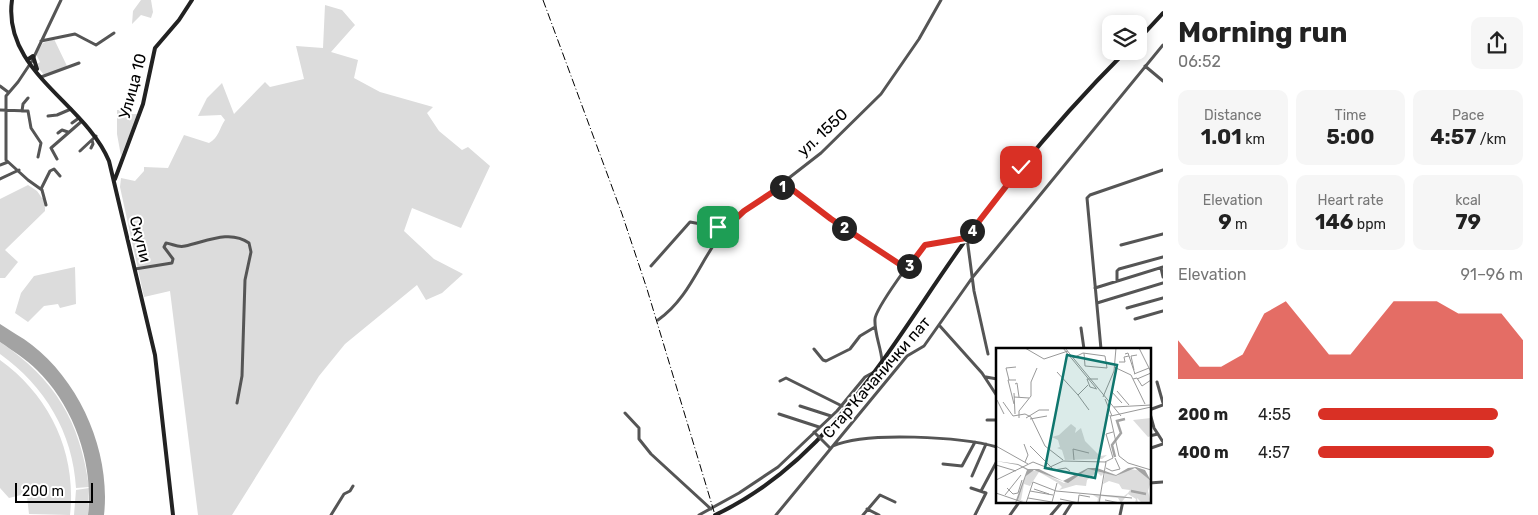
<!DOCTYPE html>
<html lang="en">
<head>
<meta charset="utf-8">
<style>
	body { margin:0; font-family:Rubik,sans-serif; background:#f6f6f6; color:#222; height:100vh; display:flex; flex-direction:column; font-size:19px; white-space:nowrap }
	* { box-sizing:border-box; margin:0 }
	p { font-size:16px; color:#767676 }
	.icon { flex:none; width:28px; height:28px; fill:none; stroke:currentColor; stroke-width:2; stroke-linecap:round; stroke-linejoin:round }
	.map { position:relative; flex:1; overflow:hidden }
	.details { display:flex; flex-direction:column; background:#fff; width:375px }
	.details>* { flex:none }
	.fabs { position:absolute; left:1102px; top:15px; display:grid; gap:10px }
	.fabs a { display:grid; place-items:center; width:45px; height:45px; border-radius:10px; background:#fff; box-shadow:0 2px 12px #0003; font-size:25px }
	.scale { position:absolute; left:15px; bottom:12px; width:78px; box-sizing:border-box; padding-left:5px; border:2px solid #000; border-top:0; font-size:14px; line-height:18px; white-space:nowrap; color:#000; -webkit-text-stroke:4px #fff; paint-order:stroke }
	.pin { position:absolute; display:grid; place-items:center; width:42px; height:42px; color:#fff; margin:-21px; border-radius:10px; box-shadow:0 2px 8px #0006 }
	.km { position:absolute; width:25px; height:25px; margin:-12px; border-radius:50%; background:#222; color:#fff; font-size:14px; line-height:25px; text-align:center }
	.round { display:grid; place-items:center; flex:none; width:52px; height:52px; border-radius:10px; background:#f6f6f6 }
	.summary { display:flex; align-items:center; justify-content:space-between; height:85px; padding:0 15px }
	h1 { font-size:28px; font-weight:700; line-height:38px }
	.metrics { display:grid; grid-template-columns:repeat(3,1fr); gap:8px; height:85px; padding:5px 15px }
	.metrics div { display:grid; align-content:center; border-radius:10px; background:#f6f6f6; text-align:center }
	.metrics b { font-size:21px; font-weight:700 }
	.metrics small { font-size:14px; font-weight:400 }
	.metrics p { font-size:14px }
	.chart { height:140px; padding:10px 15px }
	.chart p { display:flex; justify-content:space-between }
	.chart svg { width:100%; height:90px; margin-top:5px; fill:#d93025; opacity:.7 }
	ul { padding:0 15px; list-style:none; font-size:16px }
	li { display:grid; grid-template-columns:80px 60px 1fr; align-items:center; height:38px }
	li i { height:12px; border-radius:6px; background:#d93025 }
	main { display:flex; flex:1; min-height:0 }
	.map>svg:first-child { display:block }
</style>
</head>
<body>
<main>
<div class="map">
<svg width="1163" height="515" viewBox="0 0 1163 515">
	<rect width="100%" height="100%" fill="#fff"/>
	<path fill="#dcdcdc" d="M 141,0 L 151,0 L 153,12 L 151,18 L 141,15 L 132,24 L 133,11 Z
		M 325,5 L 342,10 L 355,25 L 331,52 L 358,60 L 354,78 L 380,92 L 433,107 L 427,113 L 439,131 L 462,150 L 468,147 L 490,166 L 461,228 L 412,208 L 404,231 L 434,259 L 463,274 L 442,293 L 426,300 L 417,285 L 345,344 L 319,376 L 232,515 L 198,515 L 170,291 L 144,297 L 120,187 L 121,178 L 135,181 L 144,171 L 144,167 L 168,168 L 184,135 L 209,143 C 219,137 219,129 225,120 L 221,115 L 198,116 L 207,98 L 222,83 L 234,114 L 265,82 L 270,87 L 304,79 L 296,46 L 323,48 Z
		M 54,39 L 67,66 L 45,76 L 36,65 L 40,62 L 36,54 L 43,43 Z
		M 117,110 L 124,110 L 124,114 L 138,114 L 121,156 L 117,134 Z
		M 28,185 L 37,191 L 42,198 L 45,198 L 45,211 L 5,250 L 18,262 L 5,278 L 0,278 L 0,199 Z
		M 75,267 L 76,304 L 60,308 L 58,304 L 44,306 L 28,322 L 15,313 L 21,293 L 34,276 Z
		M 0,342 C 55,379 80,421 89,487 L 76,488 C 73,433 45,386 0,354 Z
		M 0,360 C 50,396 77,453 70,515 L 29,514 L 26,488 L 21,495 L 9,498 L 0,488 Z
		M 89,488 L 88,515 L 74,515 L 76,490 Z"/>
	<path fill="#a3a3a3" d="M 0,324 C 10,331 22,337 32,345 C 81,383 111,453 104,515 L 88,515 C 94,464 74,406 37,370 C 26,359 13,351 0,342 Z"/>
	<g fill="none" stroke-linecap="round" stroke-linejoin="round">
		<path stroke="#555" stroke-width="3" d="M 41,41 L 75,34 L 96,45 L 114,33
			M 1145,66 L 1163,81
			M 41,77 L 79,63
			M 0,86 L 8,92
			M 0,110 L 28,111 L 31,128 L 41,143 L 38,157
			M 22,111 L 23,104 L 28,98
			M 48,116 L 57,115 L 71,109
			M 72,123 L 79,118
			M 58,133 L 62,130 L 68,132
			M 91,148 L 93,144 L 92,140
			M 80,151 L 96,136
			M 57,159 L 51,148 L 82,121
			M 0,165 L 8,162
			M 0,179 L 19,170
			M 41,189 L 50,171 L 54,169 L 60,176
			M 46,205 L 42,190 L 28,180 L 6,160 L 6,96 L 18,82 L 32,61 L 61,0
			M 1121,245 L 1163,234
			M 651,266 L 690,222 L 717,227 L 727,226
			M 1161,268 L 1163,277
			M 135,269 L 172,263 L 173,259 L 164,247 L 166,243 C 173,244 178,248 185,246 C 205,242 230,229 249,243 L 251,252 L 245,280 L 242,376 L 237,403
			M 907,269 L 831,219 L 787,187 L 785,181 L 821,153 L 881,94 L 919,39 L 941,0
			M 1117,281 L 1117,271 L 1119,269 L 1163,257
			M 1095,288 L 1163,267
			M 1097,303 L 1163,283
			M 1127,308 L 1163,298
			M 1135,319 L 1163,311
			M 658,320 C 691,297 701,257 726,228 C 743,208 768,201 785,184
			M 939,325 L 982,373 L 997,396
			M 1081,328 L 1084,349
			M 814,349 L 823,360 L 826,361 L 850,349 L 860,336 L 875,327
			M 1101,349 L 1087,198 L 1090,195 L 1163,170
			M 882,361 C 881,347 874,333 875,319 C 876,308 915,254 925,245 L 967,238 L 974,291 L 988,354
			M 986,377 L 997,379
			M 780,381 L 786,378 L 842,406
			M 1157,382 L 1163,403
			M 800,406 L 831,416
			M 1149,410 L 1154,428 L 1163,442
			M 1149,410 L 1163,405
			M 625,413 L 639,428 L 639,439 L 651,454 L 711,509
			M 779,414 L 819,427
			M 987,420 L 997,420
			M 1149,436 L 1158,434
			M 833,446 C 866,431 962,437 997,447
			M 1151,448 L 1163,444
			M 943,464 L 962,466 L 975,442
			M 972,476 L 986,444
			M 1149,483 L 1163,482
			M 971,488 L 986,493 L 975,515
			M 981,491 L 997,461
			M 867,509 L 879,515
			M 331,515 L 344,494 L 350,491 L 353,486
			M 699,515 L 739,493 L 778,467 L 837,411 L 865,377 L 874,372
			M 776,515 L 907,356 L 924,346 L 972,278 L 1163,45
			M 863,515 L 880,495 L 895,502
			M 1010,515 L 1020,501
			M 1051,515 L 1063,501
			M 1064,515 L 1073,501
			M 1120,515 L 1123,501"/>
		<path stroke="#222" stroke-width="4" d="M 12,0 C 2,71 85,103 109,161 L 155,355 L 173,515
			M 1139,39 L 1163,13
			M 27,60 L 33,56 L 37,69
			M 115,179 L 143,104 L 155,48 L 179,20 L 192,0
			M 715,515 C 833,460 894,339 967,238 C 1015,171 1068,109 1126,51"/>
		<path stroke="#000" stroke-width="1" stroke-dasharray="8 2.5 1 2.5" stroke-linecap="butt" d="M 543,0 L 622,214 L 647,289 L 715,515"/>
		<path stroke="#555" stroke-width="3" d="M 814,432 L 830,448"/>
	</g>
	<g fill="none" stroke-linecap="round" stroke-linejoin="round">
		<defs>
			<path id="route" d="M 718,227 L 728,226 L 744,211 L 785,184 L 831,219 L 907,269 L 925,245 L 966,238 L 1021,167"/>
		</defs>
		<use href="#route" stroke="#fff" stroke-width="10"/>
		<use href="#route" stroke="#d93025" stroke-width="6"/>
	</g>
	<g text-anchor="middle" stroke-width="4" stroke-linejoin="round" paint-order="stroke">
		<g font-size="16" fill="#000" stroke="#fff">
			<text transform="translate(132 86) rotate(-75)" y="6">Улица 10</text>
			<text transform="translate(822 132) rotate(-43)" y="6">ул. 1550</text>
			<text transform="translate(141 239) rotate(76)" y="6">Скупи</text>
			<text transform="translate(876 377) rotate(-49)" y="6">Стар Качанички пат</text>
		</g>
	</g>
	<g transform="translate(996 348)">
		<rect width="155" height="155" fill="#fff"/>
		<path d="M 155,70 L 155,88 L 152,89 L 137,72 ZM 75,76 L 80,80 L 79,85 L 85,80 L 89,93 L 104,108 L 111,107 L 106,111 L 69,112 L 66,102 L 61,100 L 64,99 L 62,92 L 56,89 L 63,87 ZM 92,121 L 108,125 L 105,128 L 101,124 L 91,132 L 90,138 L 80,137 L 63,142 L 66,139 L 62,135 L 43,124 L 34,138 L 28,136 L 25,152 L 30,154 L 22,152 L 30,128 L 36,123 L 43,123 L 68,135 ZM 134,121 L 146,123 L 155,133 L 152,143 L 155,155 L 146,155 L 141,150 L 142,155 L 139,155 L 140,151 L 132,146 L 125,155 L 122,150 L 105,148 L 104,155 L 101,155 L 102,150 L 95,146 L 128,148 L 132,145 L 134,142 L 126,141 L 123,136 L 113,133 L 107,136 L 109,125 L 121,128 Z" fill="#dcdcdc"/>
		<path d="M 0,113 L 22,116 L 32,121 L 43,121 L 67,133 L 92,120 L 101,120 L 120,127 L 132,120 L 140,119 L 149,122 L 155,133 L 139,120 L 120,128 L 92,121 L 72,135 L 38,122 L 30,128 L 22,152 L 19,155 L 31,122 L 22,117 Z" fill="#a3a3a3"/>
		<path fill="none" stroke="#a3a3a3" stroke-width="2.5" d="M 119,109 L 116,97 L 125,85 L 121,73 L 129,71M 135,143 L 150,146"/>
		<path fill="none" stroke="#999" stroke-width="1" d="M 29,0 L 48,11 L 72,3M 67,0 L 100,40M 69,0 L 125,68M 143,0 L 155,24M 88,5 L 89,18 L 111,20M 129,6 L 132,5 L 139,26M 77,10 L 87,5 L 109,8 L 111,20M 123,14 L 129,14 L 128,9 L 133,8M 118,19 L 135,27 L 149,56M 138,22 L 135,8 L 141,7M 61,24 L 82,47 L 92,37M 138,26 L 153,20M 137,31 L 141,30 L 146,38 L 155,32M 141,31 L 155,25M 13,32 L 10,20 L 20,19M 19,36 L 21,35 L 23,49M 101,41 L 94,39 L 91,31 L 102,31M 115,43 L 126,55M 121,43 L 133,57M 18,45 L 19,66M 82,47 L 93,62M 18,49 L 33,50M 107,49 L 118,23 L 120,0M 109,51 L 116,68M 1,52 L 8,66M 7,54 L 17,68 L 29,66 L 35,69 L 49,98 L 67,112M 18,56 L 12,32 L 20,32M 118,59 L 155,57M 114,67 L 123,108 L 132,115 L 155,122M 115,68 L 155,59M 23,70 L 23,63 L 35,48 L 35,34 L 41,20M 30,70 L 43,62 L 53,62M 34,71 L 51,68M 28,96 L 32,107 L 29,114M 0,98 L 32,116M 34,98 L 58,122 L 70,120 L 74,123M 78,112 L 77,101 L 93,105M 109,114 L 117,110 L 110,86 L 117,84M 0,117 L 20,123M 110,120 L 116,123 L 124,121 L 119,110M 0,132 L 37,114 L 52,120 L 67,113 L 110,114 L 103,155M 11,140 L 17,146 L 22,145 L 26,132M 38,141 L 53,146M 34,143 L 57,147M 0,145 L 29,155M 9,147 L 25,127M 32,150 L 56,154M 64,151 L 83,155M 109,152 L 124,155M 56,154 L 61,135M 30,155 L 37,134 L 60,143 L 136,150M 82,155 L 83,147 L 94,149"/>
		<path fill="#0f766e" fill-opacity="0.15" stroke="#0f766e" stroke-width="2.5" d="M 71,7 L 121,17 L 99,130 L 49,120 Z"/>
		<rect width="155" height="155" fill="none" stroke="#000" stroke-width="2.5"/>
	</g>
</svg>
<div class="fabs">
<a><svg class="icon" aria-label="layers" viewBox="0 0 24 24"><path d="M12 4l9 5-9 5-9-5zM3 14l9 5 9-5"/></svg></a>
</div>
<div class="scale">200 m</div>
<div class="pin" style="left:718px;top:227px;background:#1e9e55"><svg class="icon" aria-label="arrive" viewBox="0 0 24 24"><path d="M6 21V4h12l-3 4 3 4H6"/></svg></div>
<div class="pin" style="left:1021px;top:167px;background:#d93025"><svg class="icon" aria-label="check" viewBox="0 0 24 24"><path d="M5 12l5 5 9-10"/></svg></div>
<b class="km" style="left:782px;top:187px">1</b>
<b class="km" style="left:844px;top:228px">2</b>
<b class="km" style="left:909px;top:266px">3</b>
<b class="km" style="left:972px;top:231px">4</b>
</div>
<section class="details">
<div class="summary"><div><h1>Morning run</h1><p>06:52</p></div><a class="round"><svg class="icon" aria-label="share" viewBox="0 0 24 24"><path d="M12 15V3M7 8l5-5 5 5M5 13v7h14v-7"/></svg></a></div>
<div class="metrics">
<div><p>Distance</p><b>1.01<small> km</small></b></div>
<div><p>Time</p><b>5:00</b></div>
<div><p>Pace</p><b>4:57<small> /km</small></b></div>
</div>
<div class="metrics">
<div><p>Elevation</p><b>9<small> m</small></b></div>
<div><p>Heart rate</p><b>146<small> bpm</small></b></div>
<div><p>kcal</p><b>79</b></div>
</div>
<div class="chart"><p><span>Elevation</span>91–96 m</p>
<svg viewBox="0 0 160 44" preserveAspectRatio="none"><path d="M0 44V25L10 38L20 38L30 32L40 12L50 6L60 19L70 32L80 32L90 19L100 6L110 6L120 6L130 12L140 12L150 12L160 25V44z"/></svg>
</div>
<ul>
<li><b>200 m</b>4:55<i style="width:88%"></i></li>
<li><b>400 m</b>4:57<i style="width:86%"></i></li>
</ul>
</section>
</main>
</body>
</html>
